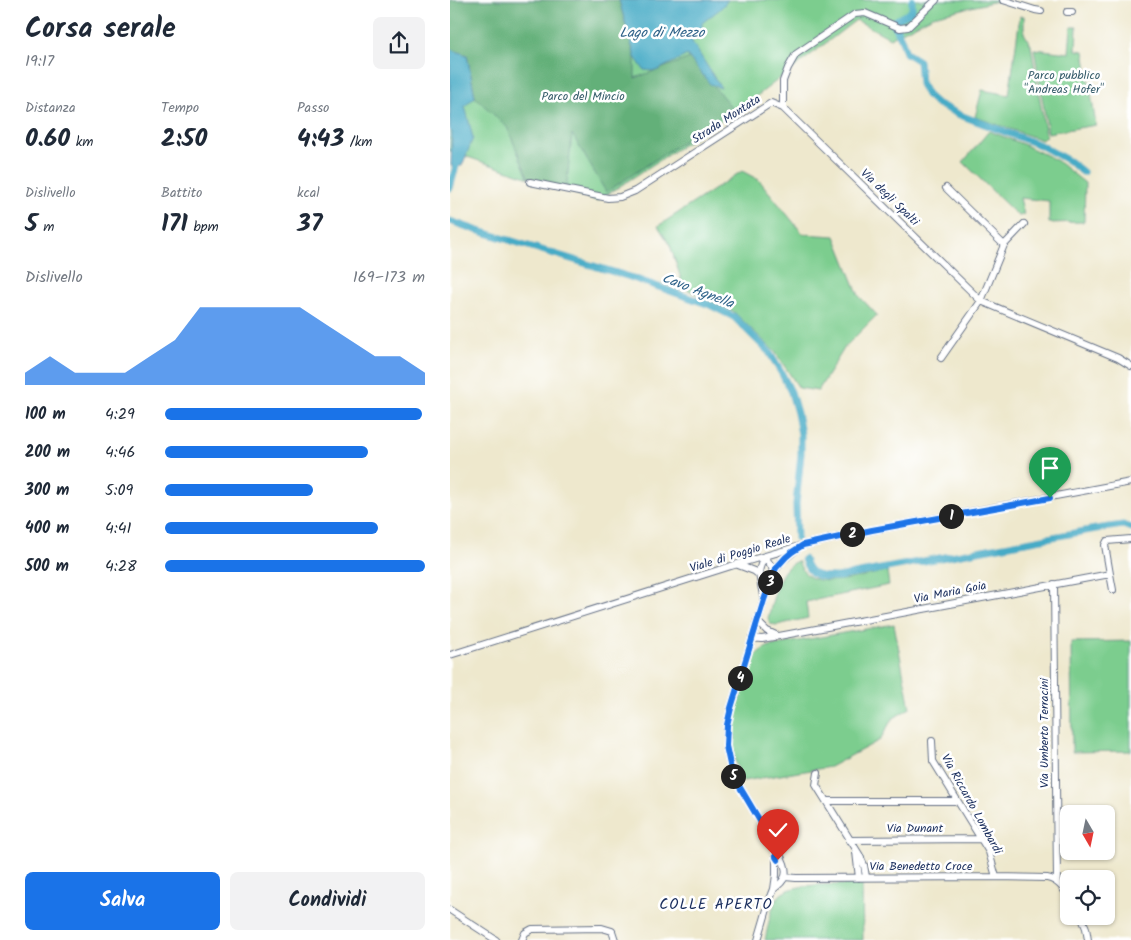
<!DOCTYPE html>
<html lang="it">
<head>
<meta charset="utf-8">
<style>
	body { margin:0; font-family:Kalam,sans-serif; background:#f2f2f3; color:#1f2937; height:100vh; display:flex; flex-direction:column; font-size:19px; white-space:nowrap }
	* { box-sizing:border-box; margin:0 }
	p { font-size:16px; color:#747a83 }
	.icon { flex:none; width:28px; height:28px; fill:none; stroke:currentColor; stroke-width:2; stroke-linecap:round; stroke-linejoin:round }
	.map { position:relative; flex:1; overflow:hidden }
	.panel { display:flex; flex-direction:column; background:#fff; width:450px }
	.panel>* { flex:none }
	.needle { width:32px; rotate:171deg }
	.controls { position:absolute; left:610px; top:805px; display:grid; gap:10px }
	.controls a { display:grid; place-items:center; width:55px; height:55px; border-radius:8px; background:#fff; box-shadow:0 1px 4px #0004; font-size:25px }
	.pin { position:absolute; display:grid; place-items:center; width:42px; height:42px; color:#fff; margin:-51px -21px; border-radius:50% 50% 50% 0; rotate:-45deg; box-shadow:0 0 5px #0007 }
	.pin .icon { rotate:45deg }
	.km { position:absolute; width:25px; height:25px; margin:-12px; border-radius:50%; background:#222; color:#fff; font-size:14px; line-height:25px; text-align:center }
	.round { display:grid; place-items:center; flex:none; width:52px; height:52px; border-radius:8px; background:#f2f2f3 }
	.head { display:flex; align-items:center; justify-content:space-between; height:85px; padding:0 25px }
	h1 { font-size:28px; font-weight:800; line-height:38px }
	.stats { display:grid; grid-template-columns:repeat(3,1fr); gap:8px; height:85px; padding:5px 25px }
	.stats div { display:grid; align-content:center }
	.stats b { font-size:25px; font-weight:800 }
	.stats small { font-size:14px; font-weight:400 }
	.stats p { font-size:14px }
	.chart { height:140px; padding:10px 25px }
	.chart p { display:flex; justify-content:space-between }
	.chart svg { width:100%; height:90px; margin-top:5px; fill:#1a73e8; opacity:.7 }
	.primary-button { display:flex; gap:10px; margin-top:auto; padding:10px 25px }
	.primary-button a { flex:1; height:58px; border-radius:8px; background:#1a73e8; color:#fff; font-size:20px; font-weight:800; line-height:58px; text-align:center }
	.primary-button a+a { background:#f2f2f3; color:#1f2937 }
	ul { padding:0 25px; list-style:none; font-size:16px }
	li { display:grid; grid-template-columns:80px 60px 1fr; align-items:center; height:38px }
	li i { height:12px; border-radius:6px; background:#1a73e8 }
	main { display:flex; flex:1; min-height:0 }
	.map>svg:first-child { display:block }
</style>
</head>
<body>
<main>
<section class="panel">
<div class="head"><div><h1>Corsa serale</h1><p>19:17</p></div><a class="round"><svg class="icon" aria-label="share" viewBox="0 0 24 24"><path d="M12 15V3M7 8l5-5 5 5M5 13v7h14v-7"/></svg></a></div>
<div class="stats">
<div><p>Distanza</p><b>0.60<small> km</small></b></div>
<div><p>Tempo</p><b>2:50</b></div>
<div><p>Passo</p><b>4:43<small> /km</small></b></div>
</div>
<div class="stats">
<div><p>Dislivello</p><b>5<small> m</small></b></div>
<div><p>Battito</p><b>171<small> bpm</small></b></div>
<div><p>kcal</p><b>37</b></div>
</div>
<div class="chart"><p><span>Dislivello</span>169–173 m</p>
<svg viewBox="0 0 160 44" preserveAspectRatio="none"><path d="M0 44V38L10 30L20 38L30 38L40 38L50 30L60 22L70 6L80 6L90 6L100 6L110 6L120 14L130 22L140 30L150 30L160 38V44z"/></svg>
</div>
<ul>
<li><b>100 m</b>4:29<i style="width:99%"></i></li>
<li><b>200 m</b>4:46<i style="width:78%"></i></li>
<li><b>300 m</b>5:09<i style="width:57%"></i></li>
<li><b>400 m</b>4:41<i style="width:82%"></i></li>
<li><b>500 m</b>4:28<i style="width:100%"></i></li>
</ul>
<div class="primary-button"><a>Salva</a><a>Condividi</a></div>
</section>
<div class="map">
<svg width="681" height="940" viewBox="0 0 681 940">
	<rect width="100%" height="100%" fill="#fff"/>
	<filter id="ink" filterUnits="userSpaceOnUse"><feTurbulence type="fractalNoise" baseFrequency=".02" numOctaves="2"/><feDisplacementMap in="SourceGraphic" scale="10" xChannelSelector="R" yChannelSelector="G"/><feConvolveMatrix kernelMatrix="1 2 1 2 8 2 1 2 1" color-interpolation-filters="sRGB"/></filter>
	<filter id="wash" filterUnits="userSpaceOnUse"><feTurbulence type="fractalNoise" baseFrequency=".0096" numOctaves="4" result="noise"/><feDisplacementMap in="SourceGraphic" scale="20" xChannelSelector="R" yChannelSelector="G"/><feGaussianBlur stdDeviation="1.12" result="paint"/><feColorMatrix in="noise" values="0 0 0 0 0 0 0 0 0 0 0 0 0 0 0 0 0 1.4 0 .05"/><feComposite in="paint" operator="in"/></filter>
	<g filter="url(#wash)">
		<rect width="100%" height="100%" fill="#eee8cd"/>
		<path fill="#7bcd8e" stroke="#4b7e76" d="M 0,0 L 551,0 L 483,16 L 440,38 L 406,20 L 299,102 L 147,201 L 0,151 Z
			M 570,16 L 574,16 L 574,33 L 581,45 L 596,136 L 592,140 L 525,117 L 532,90 L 559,95 Z
			M 621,27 L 627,27 L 626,50 L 634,51 L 646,125 L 598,133 L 584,49 L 619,53 Z
			M 539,131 L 575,145 L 606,160 L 635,183 L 634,222 L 599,223 L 599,201 L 570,198 L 574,215 L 568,216 L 513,162 Z
			M 292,171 L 309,180 L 353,234 L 385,236 L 409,296 L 427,315 L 395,347 L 368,391 L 349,388 L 325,352 L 283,311 L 234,288 L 220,245 L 208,226 Z
			M 348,561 C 350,565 352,571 356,574 C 372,589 417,575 437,571 L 439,585 L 356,602 L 358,618 L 327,625 L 320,624 L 318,618 C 324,599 327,567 348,561 Z
			M 444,624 L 460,708 L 442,719 L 430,740 L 380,767 L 293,781 C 288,770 284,760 282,748 C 279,722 294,686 301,661 C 307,653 311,649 320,646 Z
			M 681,641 L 681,751 L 622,752 L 621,642 Z
			M 412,885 L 413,940 L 315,940 C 318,927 321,906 329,896 C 343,881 392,885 412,885 Z"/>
		<path fill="#64b079" stroke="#40706c" d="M 0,0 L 169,0 L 185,57 L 185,78 L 240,58 L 283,109 L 156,192 L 122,134 L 116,191 L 78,177 L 57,127 L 25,97 L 17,55 L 0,49 Z"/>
		<path fill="#47abc6" stroke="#316d92" d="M 169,0 L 278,0 L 270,9 L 252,23 L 252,34 L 243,36 L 242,42 L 271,88 L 260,84 L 237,55 L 206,71 L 194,70 L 185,57 Z
			M 0,49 L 17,55 L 25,97 L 15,106 L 23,138 L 12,166 L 1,166 L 2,132 L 0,130 Z"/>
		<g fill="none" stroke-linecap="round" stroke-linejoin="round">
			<path stroke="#47abc6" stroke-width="7" d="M 462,0 L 462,11 L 443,22 L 451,38 L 456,53 L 469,61 L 471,84 L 477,95 L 486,103 L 510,115 L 590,145 L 619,161 L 633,172
				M 0,188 L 6,166
				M 0,221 L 26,230 L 180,277 L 260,305 L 284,317 L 319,352 L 332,374 L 341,392 L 347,413 L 351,434 L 351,454 L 346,504 L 347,538
				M 354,559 C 360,578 371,577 388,577 L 646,529 L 673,525 L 681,528"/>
		</g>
	</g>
	<g filter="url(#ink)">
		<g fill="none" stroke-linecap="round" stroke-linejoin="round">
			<defs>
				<path id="minor" d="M 553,0 L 585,10 L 591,11
					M 617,12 L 622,12
					M 333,108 L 531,301 L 668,358 L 681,366
					M 80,182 L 158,198 L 170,197 L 185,191 L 321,103 L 333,108 L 333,81 L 338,68 L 346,54 L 405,14 L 415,13 L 450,28 L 458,27 L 486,0
					M 496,188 L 554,245
					M 491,358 L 531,301 L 554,245 L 574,224
					M 315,557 L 322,567 L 323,574
					M 288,565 L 304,571 L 309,575
					M 660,574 L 655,545 L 657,541 L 681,539
					M 604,584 L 607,881
					M 313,598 C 312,581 304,573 315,557
					M 307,621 L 317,631 L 328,636
					M 302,638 L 312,639 L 329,636 L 660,574 L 663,590
					M 0,655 L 281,566 L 353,545 L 423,530 L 681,482
					M 482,741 L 483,761 L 539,852 L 546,877
					M 368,773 L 366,785 L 409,854 L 414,865 L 416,877
					M 377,801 L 507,801
					M 399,840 L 531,839
					M 406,852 L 409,878
					M 335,877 L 346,878 L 546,877 L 597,878 C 608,880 613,888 619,897
					M 324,889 C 327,886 331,884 333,880 C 339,873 333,860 329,853 L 282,774 L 276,746 L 277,725 L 281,708 L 314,600 L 323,574 L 331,562 L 347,549
					M 0,910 L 46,940
					M 631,916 L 636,928 L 638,940
					M 72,940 L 75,933 L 82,929 L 152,928 L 162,931 L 165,940
					M 308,940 L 320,899 L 324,889 L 326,875 L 326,857"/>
			</defs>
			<use href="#minor" stroke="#657085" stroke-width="8"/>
			<use href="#minor" stroke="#fff" stroke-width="6"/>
		</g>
	</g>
	<g fill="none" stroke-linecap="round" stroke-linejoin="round" filter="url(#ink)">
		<defs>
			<path id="route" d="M 328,860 L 326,857 L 326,848 L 282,774 L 276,746 L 277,725 L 281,708 L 314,600 L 321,581 L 326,568 L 336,557 L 342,552 L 353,545 L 422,530 L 600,498"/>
		</defs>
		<use href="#route" stroke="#fff" stroke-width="10"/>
		<use href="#route" stroke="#1a73e8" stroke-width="6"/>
	</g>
	<g text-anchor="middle" stroke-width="5" stroke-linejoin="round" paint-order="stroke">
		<g font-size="12" fill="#385e6c" stroke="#fff">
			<text x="614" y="79">Parco pubblico<tspan x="614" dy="14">"Andreas Hofer"</tspan></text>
			<text x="133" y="100">Parco del Mincio</text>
		</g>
		<g font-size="12" fill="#1b2f5e" stroke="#fff">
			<text transform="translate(276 119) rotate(-33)" y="4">Strada Montata</text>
			<text transform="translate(440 197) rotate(44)" y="4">Via degli Spalti</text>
			<text transform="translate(290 553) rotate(-17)" y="4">Viale di Poggio Reale</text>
			<text transform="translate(500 592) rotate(-11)" y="4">Via Maria Goia</text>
			<text transform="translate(594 733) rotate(-90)" y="4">Via Umberto Terracini</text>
			<text transform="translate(522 804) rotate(61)" y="4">Via Riccardo Lombardi</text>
			<text x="465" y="832">Via Dunant</text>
			<text x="471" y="870">Via Benedetto Croce</text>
		</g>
		<g font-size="14" font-style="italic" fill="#2d6188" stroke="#fff">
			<text x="212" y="37">Lago di Mezzo</text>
			<text transform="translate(248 290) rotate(21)" y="5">Cavo Agnella</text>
		</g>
		<g font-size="15" letter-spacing="1" fill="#1b2f5e" stroke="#fff">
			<text x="266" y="909">COLLE APERTO</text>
		</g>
	</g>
</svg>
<div class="controls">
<a><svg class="needle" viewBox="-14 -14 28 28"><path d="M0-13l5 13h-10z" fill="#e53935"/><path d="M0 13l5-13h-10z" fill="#747a83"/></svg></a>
<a><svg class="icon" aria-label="locate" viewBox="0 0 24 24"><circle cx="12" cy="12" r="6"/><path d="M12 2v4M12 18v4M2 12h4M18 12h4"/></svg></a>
</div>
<div class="pin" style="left:600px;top:498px;background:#1e9e55"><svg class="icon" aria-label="arrive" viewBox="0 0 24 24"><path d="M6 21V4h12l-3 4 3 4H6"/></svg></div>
<div class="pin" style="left:328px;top:860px;background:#d93025"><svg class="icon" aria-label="check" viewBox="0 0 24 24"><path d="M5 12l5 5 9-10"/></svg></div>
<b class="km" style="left:501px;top:516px">1</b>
<b class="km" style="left:402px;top:534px">2</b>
<b class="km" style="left:320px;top:582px">3</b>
<b class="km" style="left:290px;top:678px">4</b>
<b class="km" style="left:283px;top:776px">5</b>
</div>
</main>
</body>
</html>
